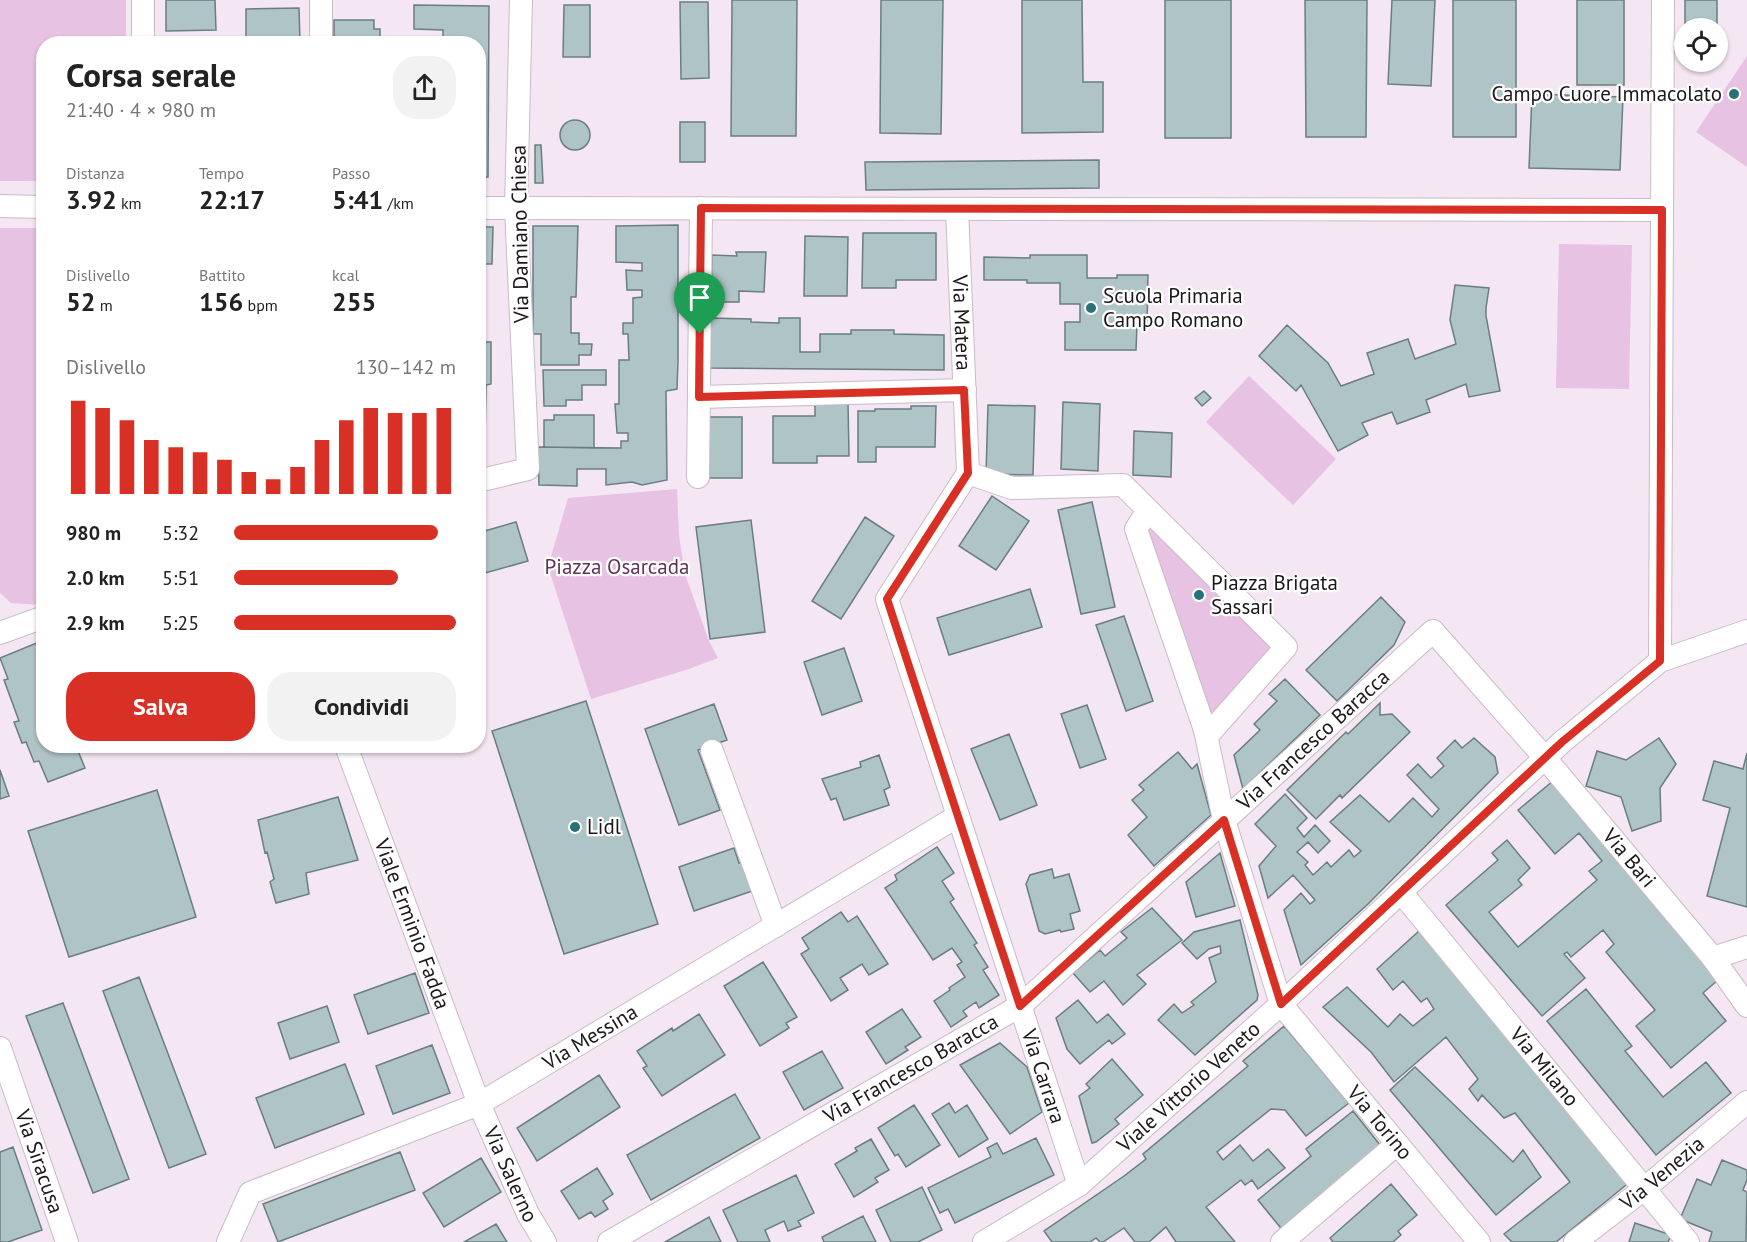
<!DOCTYPE html>
<html lang="it">
<head>
<meta charset="utf-8">
<style>
	body { margin:0; font-family:"PT Sans",sans-serif; background:#f2f2f2; color:#222; height:100vh; display:flex; flex-direction:column; font-size:22px; white-space:nowrap }
	* { box-sizing:border-box; margin:0 }
	p { font-size:20px; color:#767676 }
	.icon { flex:none; width:33px; height:33px; fill:none; stroke:currentColor; stroke-width:2; stroke-linecap:round; stroke-linejoin:round }
	.map { position:relative; flex:1; overflow:hidden }
	.details { position:absolute; left:36px; top:36px; width:450px; height:717px; display:flex; flex-direction:column; background:#fff; border-radius:24px; box-shadow:0 2px 4px #0004 }
	.details>* { flex:none }
	.buttons { position:absolute; left:1674px; top:18px; display:grid; gap:12px }
	.buttons a { display:grid; place-items:center; width:54px; height:54px; border-radius:50%; background:#fff; box-shadow:0 2px 4px #0004; font-size:30px }
	.pin { position:absolute; display:grid; place-items:center; width:51px; height:51px; color:#fff; margin:-62px -26px; border-radius:50% 50% 50% 0; rotate:-45deg; box-shadow:0 0 6px #0007 }
	.pin .icon { rotate:45deg }
	.round { display:grid; place-items:center; flex:none; width:63px; height:63px; border-radius:24px; background:#f2f2f2 }
	.head { display:flex; align-items:center; justify-content:space-between; height:102px; padding:0 30px }
	h1 { font-size:33px; font-weight:600; line-height:45px }
	.figures { display:grid; grid-template-columns:repeat(3,1fr); gap:9px; height:102px; padding:6px 30px }
	.figures div { display:grid; align-content:center }
	.figures b { font-size:26px; font-weight:600 }
	.figures small { font-size:16px; font-weight:400 }
	.figures p { font-size:16px }
	.chart { height:168px; padding:12px 30px }
	.chart p { display:flex; justify-content:space-between }
	.chart svg { width:100%; height:108px; margin-top:6px; stroke:#d93025; stroke-width:6 }
	.action { display:flex; gap:12px; margin-top:auto; padding:12px 30px }
	.action a { flex:1; height:69px; border-radius:24px; background:#d93025; color:#fff; font-size:24px; font-weight:600; line-height:69px; text-align:center }
	.action a+a { background:#f2f2f2; color:#222 }
	ul { padding:0 30px; list-style:none; font-size:20px }
	li { display:grid; grid-template-columns:96px 72px 1fr; align-items:center; height:45px }
	li i { height:15px; border-radius:8px; background:#d93025 }
	.map>svg:first-child { display:block }
</style>
</head>
<body>
<div class="map">
<svg width="1747" height="1242" viewBox="0 0 1747 1242">
	<rect width="100%" height="100%" fill="#f5e6f3"/>
	<path fill="#e7c2e3" d="M 0,0 L 126,0 L 126,43 L 44,44 L 43,181 L 0,181 Z
		M 1747,56 L 1747,167 L 1696,132 Z
		M 0,228 L 43,228 L 42,605 L 11,603 L 0,593 Z
		M 1559,244 L 1632,245 L 1629,389 L 1556,388 Z
		M 1249,376 L 1336,459 L 1293,505 L 1206,422 Z
		M 677,489 L 679,536 L 685,574 L 709,641 L 718,658 L 689,669 L 591,699 L 548,567 L 568,498 Z
		M 1154,523 L 1276,650 L 1207,727 L 1143,536 Z"/>
	<path fill="#afc4c7" stroke="#6a7e80" stroke-width="1.5" d="M 166,0 L 215,0 L 216,30 L 166,31 Z
		M 732,0 L 797,0 L 796,136 L 731,136 Z
		M 881,0 L 943,0 L 941,134 L 880,133 Z
		M 1022,0 L 1082,0 L 1083,82 L 1103,82 L 1103,132 L 1022,133 Z
		M 1165,0 L 1231,0 L 1231,138 L 1165,138 Z
		M 1305,0 L 1367,0 L 1366,137 L 1306,137 Z
		M 1392,0 L 1435,0 L 1431,86 L 1388,84 Z
		M 1453,0 L 1516,0 L 1516,137 L 1453,137 Z
		M 1577,0 L 1624,0 L 1624,85 L 1577,85 Z
		M 1685,0 L 1717,0 L 1717,24 L 1685,24 Z
		M 680,2 L 708,2 L 709,78 L 681,79 Z
		M 414,5 L 489,6 L 488,177 L 478,177 L 478,44 L 449,44 L 449,41 L 443,41 L 443,30 L 414,29 Z
		M 564,5 L 590,5 L 590,57 L 563,57 Z
		M 299,8 L 300,42 L 246,44 L 246,9 Z
		M 334,20 L 374,20 L 374,29 L 380,29 L 380,44 L 334,44 Z
		M 1532,94 L 1623,97 L 1620,170 L 1529,168 Z
		M560 135a15 15 0 1 1 30 0a15 15 0 1 1-30 0Z
		M 680,122 L 705,122 L 705,162 L 680,162 Z
		M 535,145 L 541,145 L 543,183 L 535,183 Z
		M 1099,160 L 1099,188 L 866,190 L 865,162 Z
		M 678,225 L 678,361 L 677,389 L 666,391 L 667,480 L 642,485 L 632,482 L 606,485 L 606,469 L 577,469 L 577,486 L 539,485 L 538,447 L 621,448 L 621,441 L 628,441 L 628,433 L 617,433 L 615,404 L 619,404 L 619,360 L 629,360 L 628,334 L 623,334 L 623,323 L 633,323 L 633,298 L 642,297 L 642,290 L 627,290 L 626,270 L 642,271 L 642,263 L 616,262 L 616,226 Z
		M 533,226 L 578,226 L 576,297 L 571,297 L 571,333 L 579,333 L 579,344 L 592,344 L 591,355 L 579,355 L 579,365 L 541,365 L 541,334 L 533,334 Z
		M 478,227 L 493,227 L 492,264 L 478,264 Z
		M 863,233 L 936,233 L 936,280 L 896,280 L 896,288 L 862,288 Z
		M 805,236 L 848,237 L 847,296 L 804,296 Z
		M 736,252 L 766,252 L 764,292 L 739,291 L 739,302 L 711,302 L 712,255 L 737,256 Z
		M 1030,255 L 1087,255 L 1087,278 L 1117,278 L 1117,275 L 1148,275 L 1147,325 L 1137,324 L 1136,350 L 1065,350 L 1065,322 L 1080,322 L 1080,304 L 1060,304 L 1060,283 L 1027,283 L 1027,280 L 984,280 L 984,257 L 1030,258 Z
		M 1455,285 L 1489,288 L 1486,308 L 1486,316 L 1500,391 L 1469,397 L 1466,384 L 1426,400 L 1430,412 L 1397,424 L 1392,412 L 1362,423 L 1368,435 L 1338,451 L 1301,385 L 1296,391 L 1259,356 L 1287,325 L 1328,363 L 1341,386 L 1374,374 L 1367,353 L 1408,339 L 1415,359 L 1456,344 L 1450,320 Z
		M 709,318 L 751,319 L 751,322 L 779,323 L 779,318 L 800,318 L 800,352 L 820,352 L 820,334 L 851,334 L 851,330 L 894,330 L 894,334 L 944,335 L 944,370 L 709,368 Z
		M 478,342 L 491,342 L 491,384 L 486,385 L 485,437 L 478,437 Z
		M 543,370 L 606,370 L 606,385 L 582,385 L 582,400 L 566,400 L 566,406 L 544,406 Z
		M 1204,391 L 1211,398 L 1202,406 L 1195,398 Z
		M 1063,402 L 1100,404 L 1098,471 L 1061,469 Z
		M 848,403 L 849,456 L 817,456 L 817,463 L 773,463 L 773,416 L 815,416 L 815,404 Z
		M 988,405 L 1035,406 L 1033,475 L 986,474 Z
		M 911,406 L 936,406 L 935,447 L 876,447 L 876,462 L 858,462 L 858,411 L 875,411 L 875,409 L 911,409 Z
		M 554,415 L 594,415 L 594,448 L 544,447 L 544,420 L 554,420 Z
		M 707,417 L 742,417 L 742,478 L 708,478 Z
		M 1134,431 L 1172,433 L 1171,477 L 1133,475 Z
		M 992,496 L 1029,521 L 996,570 L 959,546 Z
		M 1092,502 L 1115,607 L 1081,614 L 1058,510 Z
		M 865,517 L 894,536 L 841,619 L 812,601 Z
		M 751,520 L 765,632 L 710,639 L 696,527 Z
		M 478,522 L 481,532 L 516,522 L 528,561 L 478,575 Z
		M 1030,589 L 1042,627 L 949,655 L 937,618 Z
		M 1381,597 L 1405,622 L 1394,645 L 1337,701 L 1306,670 Z
		M 1124,616 L 1153,701 L 1126,711 L 1096,625 Z
		M 39,642 L 44,655 L 44,665 L 41,666 L 44,671 L 44,746 L 76,746 L 85,768 L 48,782 L 39,761 L 34,762 L 26,742 L 22,743 L 14,722 L 19,721 L 4,680 L 8,679 L 0,658 Z
		M 844,648 L 862,701 L 822,715 L 804,662 Z
		M 1285,679 L 1320,715 L 1243,789 L 1234,755 L 1260,730 L 1254,724 L 1277,701 L 1269,694 Z
		M 586,701 L 658,924 L 564,954 L 492,731 Z
		M 1380,703 L 1380,715 L 1392,714 L 1410,732 L 1342,798 L 1340,795 L 1316,819 L 1287,790 L 1346,732 L 1348,734 Z
		M 714,704 L 727,740 L 698,750 L 720,810 L 679,825 L 645,729 Z
		M 1087,705 L 1106,759 L 1080,768 L 1061,714 Z
		M 1009,734 L 1037,805 L 1000,820 L 971,749 Z
		M 1474,738 L 1495,757 L 1498,773 L 1368,904 L 1301,965 L 1284,910 L 1301,893 L 1310,904 L 1315,900 L 1293,875 L 1268,898 L 1259,866 L 1276,846 L 1255,824 L 1285,794 L 1307,818 L 1297,828 L 1304,837 L 1315,825 L 1330,841 L 1318,853 L 1308,842 L 1297,852 L 1308,862 L 1305,865 L 1313,875 L 1327,862 L 1331,867 L 1349,850 L 1354,857 L 1361,851 L 1330,822 L 1360,795 L 1389,822 L 1413,798 L 1432,817 L 1439,809 L 1407,775 L 1418,764 L 1431,778 L 1444,766 L 1437,758 L 1455,740 L 1462,748 Z
		M 1659,738 L 1676,764 L 1660,788 L 1661,821 L 1632,831 L 1621,797 L 1586,786 L 1597,751 L 1626,760 Z
		M 1178,752 L 1192,769 L 1197,764 L 1211,815 L 1154,866 L 1128,835 L 1147,817 L 1132,800 L 1144,790 L 1139,785 Z
		M 1747,753 L 1747,907 L 1707,896 L 1730,808 L 1703,800 L 1714,761 L 1743,769 Z
		M 879,755 L 890,787 L 884,790 L 889,805 L 844,820 L 836,798 L 831,800 L 822,779 L 861,767 L 860,762 Z
		M 0,770 L 9,796 L 0,799 Z
		M 1553,781 L 1718,980 L 1703,993 L 1726,1021 L 1671,1068 L 1636,1026 L 1655,1010 L 1606,952 L 1614,944 L 1603,930 L 1571,957 L 1567,952 L 1564,954 L 1585,978 L 1542,1016 L 1446,905 L 1498,860 L 1492,853 L 1507,840 L 1530,868 L 1518,880 L 1522,885 L 1489,912 L 1518,947 L 1597,880 L 1589,871 L 1602,861 L 1579,833 L 1555,854 L 1518,810 Z
		M 157,790 L 196,917 L 69,957 L 28,831 Z
		M 338,797 L 358,860 L 306,873 L 309,894 L 276,903 L 270,882 L 274,879 L 267,852 L 265,853 L 258,820 Z
		M 937,847 L 954,873 L 942,881 L 954,899 L 950,902 L 977,943 L 974,945 L 988,967 L 983,970 L 999,995 L 979,1008 L 976,1002 L 963,1011 L 967,1016 L 951,1027 L 934,1001 L 950,990 L 949,988 L 965,977 L 957,965 L 962,962 L 952,948 L 933,960 L 885,888 L 897,880 L 895,875 Z
		M 734,848 L 739,863 L 745,861 L 755,890 L 694,911 L 679,867 Z
		M 1220,853 L 1235,906 L 1196,917 L 1186,882 Z
		M 1052,869 L 1054,878 L 1069,874 L 1080,911 L 1070,914 L 1074,929 L 1061,932 L 1060,930 L 1045,934 L 1039,931 L 1026,884 L 1030,875 Z
		M 1152,908 L 1182,940 L 1137,975 L 1146,984 L 1123,1005 L 1104,981 L 1090,992 L 1073,973 L 1100,950 L 1105,956 L 1127,938 L 1121,932 Z
		M 841,912 L 848,922 L 857,916 L 888,964 L 869,975 L 862,964 L 840,978 L 848,990 L 831,1001 L 801,954 L 809,949 L 802,938 Z
		M 1240,920 L 1258,995 L 1257,1000 L 1195,1055 L 1158,1020 L 1174,1004 L 1182,1013 L 1194,1005 L 1191,1002 L 1216,982 L 1209,958 L 1221,953 L 1220,946 L 1209,949 L 1197,959 L 1182,943 L 1194,932 Z
		M 1420,930 L 1631,1181 L 1556,1242 L 1512,1242 L 1504,1234 L 1570,1182 L 1515,1113 L 1504,1118 L 1482,1095 L 1478,1101 L 1469,1089 L 1478,1079 L 1446,1037 L 1394,1082 L 1371,1052 L 1323,1007 L 1347,987 L 1388,1027 L 1400,1014 L 1413,1026 L 1434,1009 L 1427,998 L 1421,1002 L 1403,981 L 1393,990 L 1377,969 Z
		M 763,962 L 797,1017 L 786,1023 L 789,1028 L 760,1046 L 724,986 Z
		M 415,973 L 429,1013 L 368,1034 L 354,995 Z
		M 139,977 L 206,1154 L 169,1168 L 103,991 Z
		M 1586,989 L 1632,1046 L 1625,1051 L 1663,1097 L 1706,1062 L 1731,1093 L 1656,1155 L 1547,1021 Z
		M 1078,1000 L 1097,1023 L 1108,1014 L 1125,1034 L 1112,1044 L 1109,1040 L 1080,1064 L 1067,1049 L 1056,1018 Z
		M 63,1003 L 129,1179 L 93,1193 L 26,1016 Z
		M 327,1006 L 339,1042 L 290,1059 L 278,1023 Z
		M 902,1009 L 921,1037 L 905,1047 L 908,1050 L 886,1064 L 866,1032 Z
		M 699,1014 L 725,1055 L 662,1096 L 643,1068 L 647,1066 L 637,1051 L 672,1028 L 673,1031 Z
		M 1284,1026 L 1349,1103 L 1306,1136 L 1285,1110 L 1271,1109 L 1217,1152 L 1223,1160 L 1240,1145 L 1253,1161 L 1268,1149 L 1285,1168 L 1258,1189 L 1252,1180 L 1245,1185 L 1241,1180 L 1206,1207 L 1235,1242 L 1176,1242 L 1166,1227 L 1149,1242 L 1135,1242 L 1124,1228 L 1103,1242 L 1100,1242 L 1096,1238 L 1090,1242 L 1052,1242 L 1044,1231 L 1124,1176 L 1146,1159 L 1143,1154 L 1248,1066 L 1243,1061 Z
		M 1000,1043 L 1027,1067 L 1042,1112 L 1010,1134 L 960,1065 Z
		M 432,1045 L 450,1093 L 393,1114 L 376,1066 Z
		M 822,1051 L 843,1088 L 804,1110 L 783,1072 Z
		M 1112,1059 L 1143,1095 L 1115,1119 L 1119,1124 L 1096,1142 L 1092,1143 L 1079,1096 L 1090,1088 L 1086,1084 Z
		M 345,1064 L 364,1114 L 275,1148 L 256,1098 Z
		M 1415,1067 L 1513,1162 L 1523,1150 L 1541,1177 L 1496,1215 L 1390,1090 Z
		M 599,1075 L 620,1107 L 537,1161 L 517,1128 Z
		M 735,1094 L 760,1138 L 651,1200 L 627,1155 Z
		M 949,1103 L 955,1113 L 967,1105 L 988,1139 L 959,1157 L 932,1114 Z
		M 914,1105 L 940,1145 L 906,1167 L 898,1154 L 895,1156 L 878,1128 Z
		M 1353,1111 L 1384,1150 L 1284,1232 L 1258,1200 L 1311,1156 L 1306,1149 Z
		M 1036,1138 L 1054,1175 L 955,1223 L 948,1209 L 940,1213 L 928,1188 L 991,1157 L 987,1148 L 997,1143 L 1003,1154 Z
		M 871,1139 L 889,1170 L 875,1178 L 878,1182 L 854,1197 L 835,1164 L 857,1151 L 855,1148 Z
		M 13,1147 L 42,1230 L 8,1242 L 0,1242 L 0,1152 Z
		M 400,1152 L 415,1190 L 278,1242 L 263,1204 Z
		M 481,1158 L 501,1192 L 444,1227 L 423,1193 Z
		M 1722,1160 L 1747,1170 L 1747,1180 L 1743,1190 L 1747,1192 L 1746,1242 L 1709,1242 L 1712,1232 L 1680,1219 L 1697,1179 L 1711,1185 Z
		M 597,1168 L 613,1194 L 603,1201 L 608,1209 L 595,1217 L 591,1212 L 579,1219 L 561,1191 Z
		M 796,1175 L 814,1213 L 798,1221 L 801,1226 L 788,1231 L 784,1221 L 765,1230 L 770,1242 L 738,1242 L 723,1210 Z
		M 1391,1184 L 1417,1215 L 1398,1231 L 1401,1235 L 1393,1242 L 1333,1242 L 1330,1238 Z
		M 922,1187 L 942,1230 L 918,1242 L 891,1242 L 876,1210 Z
		M 863,1216 L 876,1242 L 824,1242 L 822,1237 Z
		M 709,1217 L 721,1242 L 665,1242 Z
		M 1635,1223 L 1671,1235 L 1668,1242 L 1629,1242 Z
		M 496,1224 L 507,1242 L 464,1242 Z"/>
	<g fill="none" stroke-linecap="round" stroke-linejoin="round">
		<defs>
			<g id="minor">
				<path d="M 143,44 L 143,0"/>
				<path d="M 321,44 L 321,0"/>
				<path d="M 0,206 L 44,207"/>
				<path d="M 478,208 L 1662,210"/>
				<path id="s1" d="M 957,209 L 968,473"/>
				<path d="M 699,397 L 965,390"/>
				<path id="s2" d="M 968,473 L 887,599 L 1079,1185"/>
				<path d="M 968,473 L 1012,488 L 1123,485 L 1286,647 L 1207,736"/>
				<path d="M 698,477 L 701,208"/>
				<path d="M 478,481 L 528,469 L 516,208 L 521,0"/>
				<path id="s3" d="M 1148,510 L 1136,529 L 1205,730 L 1224,820 L 1281,1004 L 1479,1242"/>
				<path d="M 0,633 L 44,617"/>
				<path d="M 1660,661 L 1663,0"/>
				<path id="s4" d="M 346,746 L 479,1104 L 528,1214 L 545,1242"/>
				<path d="M 712,751 L 776,926"/>
				<path id="s5" d="M 1401,892 L 1688,1242"/>
				<path d="M 1713,958 L 1747,947"/>
				<path id="s6" d="M 0,1048 L 67,1242"/>
				<path id="s7" d="M 228,1242 L 250,1193 L 479,1104 L 958,816"/>
				<path id="s8" d="M 609,1242 L 1020,1006 L 1433,631 L 1545,758 L 1713,958 L 1747,1006"/>
				<path id="s9" d="M 984,1242 L 1079,1185 L 1281,1004 L 1562,742 L 1660,661 L 1747,631"/>
				<path d="M 1282,1242 L 1397,1144"/>
				<path id="s10" d="M 1575,1242 L 1644,1189 L 1747,1102"/>
			</g>
		</defs>
		<use href="#minor" stroke="#c9bbc7" stroke-width="24"/>
		<use href="#minor" stroke="#fff" stroke-width="22"/>
	</g>
	<g fill="none" stroke-linecap="round" stroke-linejoin="round">
		<defs>
			<path id="route" d="M 701,208 L 1662,210 L 1660,661 L 1562,742 L 1281,1004 L 1224,820 L 1020,1006 L 887,599 L 968,473 L 964,390 L 699,397 Z"/>
		</defs>
		<use href="#route" stroke="#fff" stroke-width="12"/>
		<use href="#route" stroke="#d93025" stroke-width="8"/>
	</g>
	<g fill="#28707a" stroke="#fff" stroke-width="2">
		<circle cx="1734" cy="94" r="6"/>
		<circle cx="1091" cy="308" r="6"/>
		<circle cx="1199" cy="595" r="6"/>
		<circle cx="575" cy="827" r="6"/>
	</g>
	<g text-anchor="middle" stroke-width="4.5" stroke-linejoin="round" paint-order="stroke">
		<g font-size="21" fill="#1c171b" stroke="#fff" text-anchor="start">
			<text x="1722" y="101" text-anchor="end">Campo Cuore Immacolato</text>
			<text x="1103" y="303">Scuola Primaria<tspan x="1103" dy="24">Campo Romano</tspan></text>
			<text x="1211" y="590">Piazza Brigata<tspan x="1211" dy="24">Sassari</tspan></text>
			<text x="587" y="834">Lidl</text>
		</g>
		<g font-size="21" fill="#1c171b" stroke="#fff">
			<text transform="translate(520 234) rotate(-91)" y="7">Via Damiano Chiesa</text>
			<text dy="7" stroke="none"><textPath href="#s1" startOffset="114">Via Matera</textPath></text>
			<text dy="7" stroke="none"><textPath href="#s8" startOffset="870">Via Francesco Baracca</textPath></text>
			<text dy="7" stroke="none"><textPath href="#s8" startOffset="1332">Via Bari</textPath></text>
			<text dy="7" stroke="none"><textPath href="#s4" startOffset="190">Viale Erminio Fadda</textPath></text>
			<text dy="7" stroke="none"><textPath href="#s7" startOffset="429">Via Messina</textPath></text>
			<text dy="7" stroke="none"><textPath href="#s5" startOffset="226">Via Milano</textPath></text>
			<text dy="7" stroke="none"><textPath href="#s8" startOffset="348">Via Francesco Baracca</textPath></text>
			<text dy="7" stroke="none"><textPath href="#s2" startOffset="652">Via Carrara</textPath></text>
			<text dy="7" stroke="none"><textPath href="#s9" startOffset="258">Viale Vittorio Veneto</textPath></text>
			<text dy="7" stroke="none"><textPath href="#s3" startOffset="674">Via Torino</textPath></text>
			<text dy="7" stroke="none"><textPath href="#s6" startOffset="120">Via Siracusa</textPath></text>
			<text dy="7" stroke="none"><textPath href="#s10" startOffset="111">Via Venezia</textPath></text>
			<text dy="7" stroke="none"><textPath href="#s4" startOffset="459">Via Salerno</textPath></text>
		</g>
		<g font-size="21" fill="#60325c" stroke="#fff">
			<text x="617" y="574">Piazza Osarcada</text>
		</g>
	</g>
</svg>
<div class="buttons">
<a><svg class="icon" aria-label="locate" viewBox="0 0 24 24"><circle cx="12" cy="12" r="6"/><path d="M12 2v4M12 18v4M2 12h4M18 12h4"/></svg></a>
</div>
<div class="pin" style="left:700px;top:334px;background:#1e9e55"><svg class="icon" aria-label="arrive" viewBox="0 0 24 24"><path d="M6 21V4h12l-3 4 3 4H6"/></svg></div>
<section class="details">
<div class="head"><div><h1>Corsa serale</h1><p>21:40 · 4 × 980 m</p></div><a class="round"><svg class="icon" aria-label="share" viewBox="0 0 24 24"><path d="M12 15V3M7 8l5-5 5 5M5 13v7h14v-7"/></svg></a></div>
<div class="figures">
<div><p>Distanza</p><b>3.92<small> km</small></b></div>
<div><p>Tempo</p><b>22:17</b></div>
<div><p>Passo</p><b>5:41<small> /km</small></b></div>
</div>
<div class="figures">
<div><p>Dislivello</p><b>52<small> m</small></b></div>
<div><p>Battito</p><b>156<small> bpm</small></b></div>
<div><p>kcal</p><b>255</b></div>
</div>
<div class="chart"><p><span>Dislivello</span>130–142 m</p>
<svg viewBox="0 0 160 44" preserveAspectRatio="none"><path d="M5 44V6M15 44V9M25 44V14M35 44V22M45 44V25M55 44V27M65 44V30M75 44V35M85 44V38M95 44V33M105 44V22M115 44V14M125 44V9M135 44V11M145 44V11M155 44V9"/></svg>
</div>
<ul>
<li><b>980 m</b>5:32<i style="width:92%"></i></li>
<li><b>2.0 km</b>5:51<i style="width:74%"></i></li>
<li><b>2.9 km</b>5:25<i style="width:100%"></i></li>
</ul>
<div class="action"><a>Salva</a><a>Condividi</a></div>
</section>
</div>
</body>
</html>
